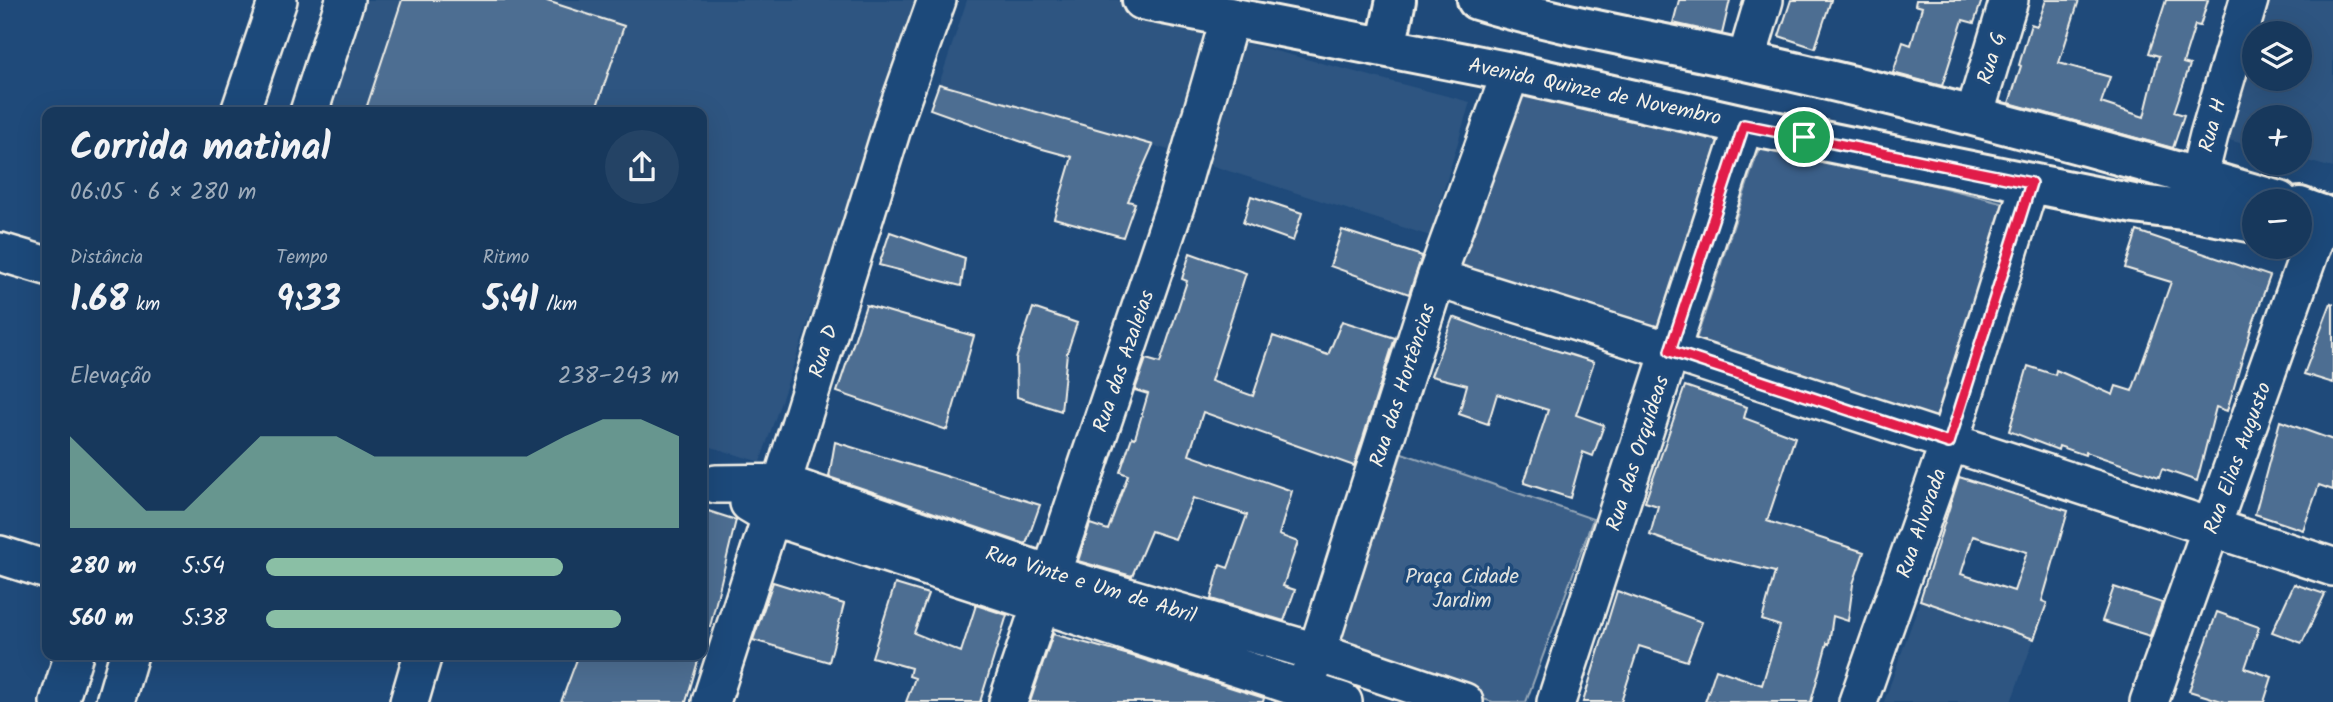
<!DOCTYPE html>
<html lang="pt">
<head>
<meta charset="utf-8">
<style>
	body { margin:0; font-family:Kalam,sans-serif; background:#244365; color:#f1f3f6; height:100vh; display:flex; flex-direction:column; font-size:26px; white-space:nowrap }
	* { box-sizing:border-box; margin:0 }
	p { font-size:23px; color:#9eacbb }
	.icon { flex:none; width:38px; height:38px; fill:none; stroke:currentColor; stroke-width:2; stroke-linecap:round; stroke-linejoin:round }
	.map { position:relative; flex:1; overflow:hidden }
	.details { position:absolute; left:42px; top:107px; width:665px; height:553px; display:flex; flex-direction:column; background:#17385c; border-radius:14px; box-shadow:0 7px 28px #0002,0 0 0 2px #365272 }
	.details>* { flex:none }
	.tools { position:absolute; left:2242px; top:21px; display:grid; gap:14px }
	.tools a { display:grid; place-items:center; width:70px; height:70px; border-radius:50%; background:#17385c; box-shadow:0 7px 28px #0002,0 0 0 2px #365272; font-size:35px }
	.pin { position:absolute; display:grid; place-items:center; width:60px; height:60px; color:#fff; margin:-30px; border:4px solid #fff; border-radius:50%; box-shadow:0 2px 7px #0007 }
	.round { display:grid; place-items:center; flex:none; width:74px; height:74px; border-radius:37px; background:#244365 }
	.head { display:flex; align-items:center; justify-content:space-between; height:119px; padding:0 28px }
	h1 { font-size:38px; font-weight:800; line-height:52px }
	.stats { display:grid; grid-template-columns:repeat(3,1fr); gap:10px; height:119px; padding:7px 28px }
	.stats div { display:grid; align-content:center }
	.stats b { font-size:35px; font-weight:800 }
	.stats small { font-size:19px; font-weight:400 }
	.stats p { font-size:19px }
	.chart { height:196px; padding:14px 28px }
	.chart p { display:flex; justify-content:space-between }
	.chart svg { width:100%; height:126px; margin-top:7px; fill:#8abfa5; opacity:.7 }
	ul { padding:0 28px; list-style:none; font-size:23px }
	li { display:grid; grid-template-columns:112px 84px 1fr; align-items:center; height:52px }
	li i { height:18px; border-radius:9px; background:#8abfa5 }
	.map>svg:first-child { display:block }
</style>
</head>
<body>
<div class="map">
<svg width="2333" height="702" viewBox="0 0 2333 702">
	<rect width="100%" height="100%" fill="#1f4a7a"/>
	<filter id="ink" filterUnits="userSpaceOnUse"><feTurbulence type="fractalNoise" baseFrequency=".0143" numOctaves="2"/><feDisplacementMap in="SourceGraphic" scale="14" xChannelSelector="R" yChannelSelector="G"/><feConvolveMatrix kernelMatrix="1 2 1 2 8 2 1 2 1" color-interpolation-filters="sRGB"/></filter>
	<g filter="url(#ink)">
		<path fill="#2d5581" d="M 366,0 L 920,0 L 760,462 L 702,444 L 702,112 L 331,112 Z
			M 967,0 L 1118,0 L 1215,22 L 1172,151 L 939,84 Z
			M 2270,0 L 2333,0 L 2333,168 L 2300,159 L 2300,117 L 2254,117 L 2254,147 L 2229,140 L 2254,54 L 2254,79 L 2300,79 L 2300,33 L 2260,33 Z
			M 1245,43 L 1470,102 L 1430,236 L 1204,163 Z
			M 1920,601 L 2034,639 L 2011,702 L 1884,702 Z"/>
		<path fill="#3a5f88" stroke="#97a8b8" stroke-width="2" d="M 1520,89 L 1726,137 L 1666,337 L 1454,266 Z
			M 1761,142 L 2005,203 L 1934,425 L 1695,343 Z
			M 1402,453 L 1593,519 L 1526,702 L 1493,702 L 1334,654 Z"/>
		<path fill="#4d6e92" stroke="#f4f1e8" stroke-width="2" fill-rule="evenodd" d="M 402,0 L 544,0 L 624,26 L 595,112 L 365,112 Z
			M 1679,0 L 1730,0 L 1722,34 L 1673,23 Z
			M 1791,0 L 1831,0 L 1815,48 L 1779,36 Z
			M 1916,0 L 1982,0 L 1974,23 L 1963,20 L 1942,86 L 1893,73 L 1903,42 L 1911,45 L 1922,7 L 1915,5 Z
			M 2046,0 L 2079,0 L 2059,63 L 2110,77 L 2101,103 L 2144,117 L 2159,56 L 2149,53 L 2166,0 L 2208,0 L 2200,26 L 2195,25 L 2183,63 L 2190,65 L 2174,112 L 2184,115 L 2173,148 L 2009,103 L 2021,66 L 2019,65 L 2031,24 L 2037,26 Z
			M 939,84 L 1153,145 L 1128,201 L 1135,203 L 1123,237 L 1054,218 L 1072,157 L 1039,148 L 930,109 Z
			M 1251,196 L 1302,213 L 1293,241 L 1243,223 Z
			M 1342,230 L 1422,256 L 1409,294 L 1330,266 Z
			M 2137,231 L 2270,276 L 2252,326 L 2227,411 L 2216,407 L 2197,481 L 2162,469 L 2159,477 L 2086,452 L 2085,455 L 2059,446 L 2058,450 L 2009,431 L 2028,366 L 2055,375 L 2056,370 L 2113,395 L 2116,386 L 2132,391 L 2171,282 L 2125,268 Z
			M 890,232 L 965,258 L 961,286 L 879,265 Z
			M 1190,253 L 1246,273 L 1211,381 L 1253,396 L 1273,336 L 1328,355 L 1342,321 L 1395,338 L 1354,466 L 1203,412 L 1189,455 L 1292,491 L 1279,535 L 1298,542 L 1283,586 L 1295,590 L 1284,621 L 1211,599 L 1220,565 L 1228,568 L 1247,515 L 1193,498 L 1175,539 L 1151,531 L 1132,576 L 1078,561 L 1090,524 L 1108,530 L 1128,475 L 1120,472 L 1132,437 L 1135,438 L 1148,394 L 1135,390 L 1146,359 L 1160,363 L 1187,281 L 1182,279 Z
			M 2331,303 L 2333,304 L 2333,383 L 2304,374 Z
			M 866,305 L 974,336 L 947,430 L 837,392 Z
			M 1033,308 L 1077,323 L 1067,353 L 1061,411 L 1017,397 L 1016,359 Z
			M 1453,317 L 1483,328 L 1594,362 L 1576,415 L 1604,425 L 1593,456 L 1583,452 L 1570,498 L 1524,483 L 1548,410 L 1497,394 L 1488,424 L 1459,414 L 1467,385 L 1431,376 Z
			M 1685,386 L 1747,407 L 1744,418 L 1795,437 L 1767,521 L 1864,552 L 1853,584 L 1848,621 L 1833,616 L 1829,644 L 1827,643 L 1811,702 L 1705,702 L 1716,669 L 1762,685 L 1780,626 L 1762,620 L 1775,572 L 1706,555 L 1650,535 L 1658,506 L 1645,502 Z
			M 2280,421 L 2333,440 L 2333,490 L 2319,485 L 2303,530 L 2255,514 Z
			M 835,442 L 1040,505 L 1026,544 L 829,477 Z
			M 1959,477 L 2068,511 L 2042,601 L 2047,603 L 2034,639 L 1920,600 ZM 1973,536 L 2027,552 L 2014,591 L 1961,574 Z
			M 702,509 L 736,520 L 710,627 L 702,626 Z
			M 773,582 L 844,604 L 829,662 L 753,640 Z
			M 895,584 L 928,594 L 914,633 L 961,652 L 976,605 L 1007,615 L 980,702 L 906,702 L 915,678 L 909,676 L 911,668 L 872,657 Z
			M 2294,584 L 2325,594 L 2302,643 L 2272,632 Z
			M 2114,587 L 2162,603 L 2150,636 L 2102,621 Z
			M 1617,591 L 1702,622 L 1687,661 L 1639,646 L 1621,702 L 1583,702 Z
			M 2217,612 L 2259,627 L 2245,668 L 2272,677 L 2264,702 L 2225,702 L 2189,691 Z
			M 1053,634 L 1129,655 L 1264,698 L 1263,702 L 1030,702 Z
			M 579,654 L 700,654 L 686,702 L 561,702 Z"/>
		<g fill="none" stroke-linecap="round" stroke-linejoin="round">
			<defs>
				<path id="minor" d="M 1746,61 L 1764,0
					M 240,112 L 278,0
					M 309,112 L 345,0
					M 1974,116 L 2009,0
					M 2191,208 L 2209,135 L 2249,0
					M 0,252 L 47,266
					M 1436,278 L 1670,351 L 2333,567
					M 716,484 L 782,483 L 1052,575 L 1316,652 L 1464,702
					M 749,503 L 771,516 L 1343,702
					M 0,555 L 47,570
					M 1310,674 L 1436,278 L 1511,72
					M 59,702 L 74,654
					M 115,702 L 129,654
					M 409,702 L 423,654
					M 711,702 L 782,483 L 897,112 L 937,0
					M 1008,702 L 1177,200 L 1230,17
					M 1556,702 L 1744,125
					M 1858,702 L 1949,443 L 2030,183
					M 2149,702 L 2316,234 L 2321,214"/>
				<path id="major" d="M 1142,0 L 1511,72 L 1744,125 L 2134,204 L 2190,211 L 2254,223
					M 1477,0 C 1565,27 1656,41 1746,61 C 1925,101 2103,149 2279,201
					M 1386,47 L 1396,0
					M 2300,207 L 2333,219"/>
			</defs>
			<use href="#minor" stroke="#f4f1e8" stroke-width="42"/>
			<use href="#major" stroke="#f4f1e8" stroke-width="44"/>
			<use href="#minor" stroke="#1f4a7a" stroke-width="37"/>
			<use href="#major" stroke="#1f4a7a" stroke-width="38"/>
		</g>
	</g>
	<g fill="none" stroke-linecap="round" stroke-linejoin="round" filter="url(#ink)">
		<defs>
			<path id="route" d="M 1744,125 L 2031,183 L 1949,443 L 1670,351 Z"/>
		</defs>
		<use href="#route" stroke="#fff" stroke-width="14"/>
		<use href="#route" stroke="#e11d48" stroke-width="9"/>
	</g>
	<g text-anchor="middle" stroke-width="7" stroke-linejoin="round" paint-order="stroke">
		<g font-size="21" fill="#f4f1e8" stroke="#1f4a7a">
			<text transform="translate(1991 58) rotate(-73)" y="7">Rua G</text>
			<text transform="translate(1595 91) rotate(12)" y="7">Avenida Quinze de Novembro</text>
			<text transform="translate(2212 125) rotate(-75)" y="7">Rua H</text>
			<text transform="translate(823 351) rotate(-73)" y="7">Rua D</text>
			<text transform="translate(1123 361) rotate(-71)" y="7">Rua das Azaleias</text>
			<text transform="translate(1402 385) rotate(-72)" y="7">Rua das Hortências</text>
			<text transform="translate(1637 453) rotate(-72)" y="7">Rua das Orquídeas</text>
			<text transform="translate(2237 458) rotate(-70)" y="7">Rua Elias Augusto</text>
			<text transform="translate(1921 523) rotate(-71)" y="7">Rua Alvorada</text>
			<text transform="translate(1091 584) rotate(17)" y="7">Rua Vinte e Um de Abril</text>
		</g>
		<g font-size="21" fill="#e1e2de" stroke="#1f4a7a">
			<text x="1462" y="583">Praça Cidade<tspan x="1462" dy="24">Jardim</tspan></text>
		</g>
	</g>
</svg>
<div class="tools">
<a><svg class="icon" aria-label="layers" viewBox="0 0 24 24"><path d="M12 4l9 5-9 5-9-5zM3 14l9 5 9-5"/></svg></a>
<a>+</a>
<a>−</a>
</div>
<div class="pin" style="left:1804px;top:137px;background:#1e9e55"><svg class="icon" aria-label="arrive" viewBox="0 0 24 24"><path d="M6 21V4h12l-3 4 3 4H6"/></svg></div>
<section class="details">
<div class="head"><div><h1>Corrida matinal</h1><p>06:05 · 6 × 280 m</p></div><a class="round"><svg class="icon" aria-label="share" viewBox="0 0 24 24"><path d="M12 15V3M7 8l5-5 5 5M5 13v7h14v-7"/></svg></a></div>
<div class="stats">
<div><p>Distância</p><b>1.68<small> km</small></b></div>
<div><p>Tempo</p><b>9:33</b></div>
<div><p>Ritmo</p><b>5:41<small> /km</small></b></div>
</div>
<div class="chart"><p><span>Elevação</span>238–243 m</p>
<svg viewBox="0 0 160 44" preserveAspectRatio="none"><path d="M0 44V12L10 25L20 38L30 38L40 25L50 12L60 12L70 12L80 19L90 19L100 19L110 19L120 19L130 12L140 6L150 6L160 12V44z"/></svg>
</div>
<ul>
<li><b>280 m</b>5:54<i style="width:72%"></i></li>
<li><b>560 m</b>5:38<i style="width:86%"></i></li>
</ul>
</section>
</div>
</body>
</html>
